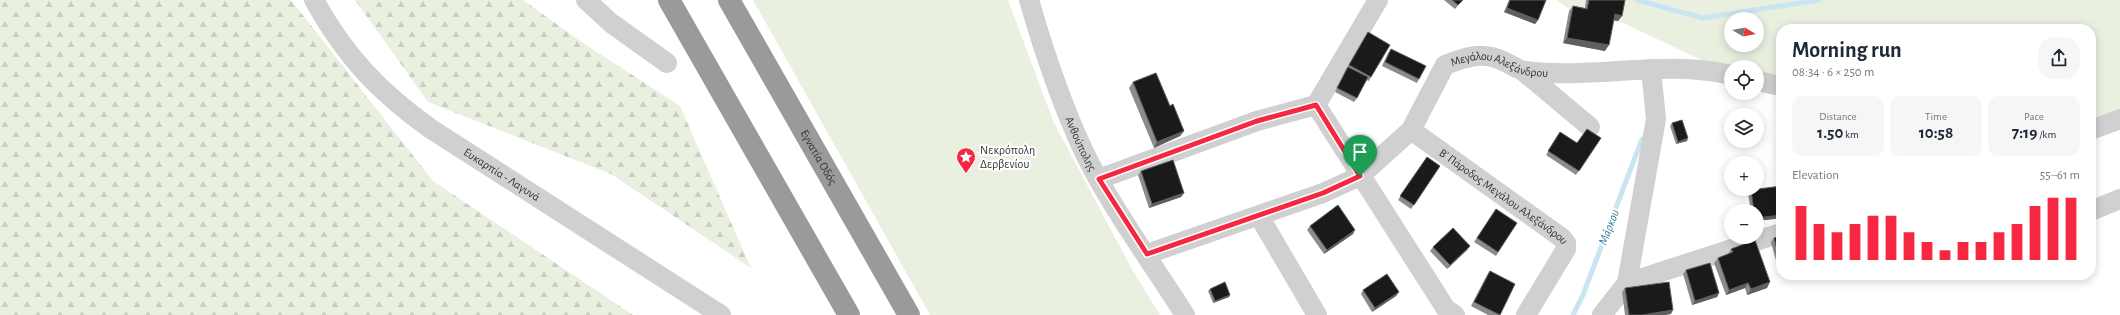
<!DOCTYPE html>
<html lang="en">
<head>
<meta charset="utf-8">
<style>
	body { margin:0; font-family:"Alegreya Sans",sans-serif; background:#f6f6f7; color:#1f2937; height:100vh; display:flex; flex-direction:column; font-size:15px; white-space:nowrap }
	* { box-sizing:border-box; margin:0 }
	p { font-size:13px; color:#747a83 }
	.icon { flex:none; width:22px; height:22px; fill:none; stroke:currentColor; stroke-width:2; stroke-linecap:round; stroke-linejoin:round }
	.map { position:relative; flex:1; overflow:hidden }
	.drawer { position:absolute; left:1776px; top:24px; width:320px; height:256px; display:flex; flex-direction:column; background:#fff; border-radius:16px; box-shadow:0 2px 10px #0003 }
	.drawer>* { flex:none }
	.needle { width:26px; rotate:100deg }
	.fabs { position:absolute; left:1724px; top:12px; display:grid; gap:8px }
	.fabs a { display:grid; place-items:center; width:40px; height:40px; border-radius:50%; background:#fff; box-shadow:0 2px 10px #0003; font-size:20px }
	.pin { position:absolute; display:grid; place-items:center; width:34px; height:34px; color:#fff; margin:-41px -17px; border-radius:50% 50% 50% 0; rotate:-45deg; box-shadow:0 0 4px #0007 }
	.pin .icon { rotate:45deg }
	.round { display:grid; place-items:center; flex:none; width:42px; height:42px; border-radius:16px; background:#f6f6f7 }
	.summary { display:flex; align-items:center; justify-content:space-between; height:68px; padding:0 16px }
	h1 { font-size:22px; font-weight:600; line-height:30px }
	.figures { display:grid; grid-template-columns:repeat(3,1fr); gap:6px; height:68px; padding:4px 16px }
	.figures div { display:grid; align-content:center; border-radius:10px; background:#f6f6f7; text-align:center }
	.figures b { font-size:17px; font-weight:600 }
	.figures small { font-size:11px; font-weight:400 }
	.figures p { font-size:11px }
	.chart { height:112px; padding:8px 16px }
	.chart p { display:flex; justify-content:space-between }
	.chart svg { width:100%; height:72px; margin-top:4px; stroke:#f62841; stroke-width:6 }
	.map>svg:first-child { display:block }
</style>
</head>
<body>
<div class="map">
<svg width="2120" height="315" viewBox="0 0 2120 315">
	<defs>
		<pattern id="forest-firs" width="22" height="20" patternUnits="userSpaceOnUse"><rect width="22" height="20" fill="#e9f0e0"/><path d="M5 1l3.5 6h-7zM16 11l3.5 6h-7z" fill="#c8cec1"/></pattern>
	</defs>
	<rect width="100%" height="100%" fill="#fff"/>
	<path fill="#e9f0e0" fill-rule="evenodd" d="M 753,0 L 1008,0 L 1054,123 L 1133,271 L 1160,315 L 930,315 Z
		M 1557,0 L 2120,0 L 2120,111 L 2091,118 L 2091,29 L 1781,29 L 1781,98 L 1757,86 L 1757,67 L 1731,67 L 1731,74 L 1621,22 L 1574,13 ZM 1731,19 L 1757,19 L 1757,45 L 1731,45 Z"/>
	<path fill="url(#forest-firs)" d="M 0,0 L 291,0 L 433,181 L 633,315 L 0,315 Z
		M 355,0 L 523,0 L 580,41 L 680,106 L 751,268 L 611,174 L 428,102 Z"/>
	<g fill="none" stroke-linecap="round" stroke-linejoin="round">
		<path stroke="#cbe4f1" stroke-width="5" d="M 1637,0 L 1703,18 L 1819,0
			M 1573,315 L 1583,295 L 1642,139"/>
		<g stroke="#d0d0d0" stroke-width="20">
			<path id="s1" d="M 314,0 C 345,56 379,92 431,129 L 721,315"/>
			<path d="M 586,0 L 611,23 L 667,63"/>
			<path id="s2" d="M 1029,0 C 1044,52 1061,103 1084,152 C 1112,209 1151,261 1185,315"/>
			<path d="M 1523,71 L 1590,127"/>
			<path d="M 1757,81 L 1781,86"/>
			<path d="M 1316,105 L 1446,309 L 1455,315"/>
			<path d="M 1316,105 L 1378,0"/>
			<path id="s3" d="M 1411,130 L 1562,238 L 1566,243 L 1566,249 L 1526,315"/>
			<path d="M 2091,130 L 2120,119"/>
			<path d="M 1099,179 L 1257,121 L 1316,105"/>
			<path d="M 2091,211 L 2120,199"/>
			<path d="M 1259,216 L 1317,315"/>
			<path id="s4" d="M 1147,254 L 1323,193 L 1360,176 L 1411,130 L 1445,65 C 1466,57 1482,51 1503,61 C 1510,64 1518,70 1525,71 C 1593,80 1664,59 1731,75"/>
			<path d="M 1627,283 L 1781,233"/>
			<path d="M 1602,315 L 1627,283 L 1656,119 L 1651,69"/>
		</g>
		<g stroke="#9a9a9a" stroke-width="22">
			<path d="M 669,0 L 849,315"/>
			<path id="s5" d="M 729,0 L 909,315"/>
		</g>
	</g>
	<path fill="#8c8c8c" d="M 1444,0 L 1463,0 L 1455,9 Z
		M 1509,0 L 1546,0 L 1538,20 L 1535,24 L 1504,12 Z
		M 1586,0 L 1623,0 L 1622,16 L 1618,21 L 1613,20 L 1605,51 L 1563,43 L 1569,11 L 1573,6 L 1585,8 Z
		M 1368,32 L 1371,77 L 1369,81 L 1366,80 L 1357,98 L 1354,102 L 1335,92 L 1345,71 Z
		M 1391,49 L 1419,79 L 1417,83 L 1382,66 L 1388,53 Z
		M 1133,82 L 1170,106 L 1184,131 L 1180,136 L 1154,148 L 1129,88 Z
		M 1672,123 L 1687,141 L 1676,144 L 1670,126 Z
		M 1560,132 L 1577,143 L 1601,138 L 1576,175 L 1546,155 Z
		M 1427,157 L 1440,166 L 1411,209 L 1398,200 Z
		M 1141,171 L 1184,193 L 1181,197 L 1149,208 L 1138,175 Z
		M 1781,186 L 1781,218 L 1757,221 L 1757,211 L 1751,211 L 1748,194 L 1751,190 Z
		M 1496,209 L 1517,223 L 1496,256 L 1474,242 Z
		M 1310,226 L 1353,234 L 1324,254 L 1307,230 Z
		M 1781,236 L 1781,275 L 1780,275 L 1771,242 L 1774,238 Z
		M 1470,246 L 1467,250 L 1447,269 L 1430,251 L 1433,247 Z
		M 1731,249 L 1767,288 L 1747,295 L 1745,288 L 1726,295 L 1714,263 L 1718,258 L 1728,254 Z
		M 1686,270 L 1719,293 L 1717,297 L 1692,305 L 1683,274 Z
		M 1490,271 L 1500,315 L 1488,315 L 1471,306 L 1487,275 Z
		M 1625,288 L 1671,314 L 1665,315 L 1625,315 L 1622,292 Z
		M 1210,289 L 1230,295 L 1229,297 L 1213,303 L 1208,291 Z
		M 1363,290 L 1399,292 L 1396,296 L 1372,312 L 1361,294 Z"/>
	<path fill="#5f5f5f" d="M 1507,8 L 1538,20 L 1535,24 L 1504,12 Z
		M 1615,14 L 1622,16 L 1618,21 L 1611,20 Z
		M 1567,38 L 1609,45 L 1605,51 L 1563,43 Z
		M 1184,131 L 1180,136 L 1154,148 L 1157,142 Z
		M 1688,138 L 1687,141 L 1676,144 L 1678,142 Z
		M 1184,193 L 1181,197 L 1149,208 L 1152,204 Z
		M 1781,215 L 1781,218 L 1757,221 L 1757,218 Z
		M 1355,230 L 1353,234 L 1324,254 L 1327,250 Z
		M 1470,246 L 1467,250 L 1447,269 L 1450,265 Z
		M 1824,275 L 1831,275 L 1822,278 Z
		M 1770,282 L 1767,288 L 1747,295 L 1751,289 Z
		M 1748,283 L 1745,288 L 1726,295 L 1729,290 Z
		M 1399,292 L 1396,296 L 1372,312 L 1375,308 Z
		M 1719,293 L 1717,297 L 1692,305 L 1695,301 Z
		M 1230,295 L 1229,297 L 1213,303 L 1215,301 Z
		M 1673,310 L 1671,314 L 1665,315 L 1642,315 Z"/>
	<path fill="#1a1a1a" stroke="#5f5f5f" d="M 1452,0 L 1463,0 L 1458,5 Z
		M 1510,0 L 1546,0 L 1538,20 L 1507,8 Z
		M 1589,0 L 1625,0 L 1622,16 L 1615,14 L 1609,45 L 1567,38 L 1573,6 L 1587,9 Z
		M 1368,32 L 1390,45 L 1371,77 L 1349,65 Z
		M 1391,49 L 1426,66 L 1419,79 L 1385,62 Z
		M 1348,67 L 1368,77 L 1357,98 L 1337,88 Z
		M 1156,73 L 1170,106 L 1173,104 L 1184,131 L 1157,142 L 1133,82 Z
		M 1682,120 L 1688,138 L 1678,142 L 1672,123 Z
		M 1587,129 L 1601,138 L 1579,171 L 1548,151 L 1560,132 L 1577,143 Z
		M 1427,157 L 1440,166 L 1414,205 L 1400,196 Z
		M 1173,160 L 1184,193 L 1152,204 L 1141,171 Z
		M 1781,186 L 1781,215 L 1757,218 L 1757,211 L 1754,211 L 1751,190 Z
		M 1338,205 L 1355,230 L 1327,250 L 1310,226 Z
		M 1496,209 L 1517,223 L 1498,252 L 1477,238 Z
		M 1453,228 L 1470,246 L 1450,265 L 1433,247 Z
		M 1781,236 L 1781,264 L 1774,238 Z
		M 1755,240 L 1770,282 L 1751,289 L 1748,283 L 1729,290 L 1718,258 L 1733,252 L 1731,249 Z
		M 1710,263 L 1719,293 L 1695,301 L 1686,270 Z
		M 1490,271 L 1515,284 L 1500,315 L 1474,302 Z
		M 1387,274 L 1399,292 L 1375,308 L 1363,290 Z
		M 1225,282 L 1230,295 L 1215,301 L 1210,289 Z
		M 1669,282 L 1673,310 L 1642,315 L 1629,315 L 1625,288 Z"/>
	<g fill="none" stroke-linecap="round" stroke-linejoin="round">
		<defs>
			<path id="route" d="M 1316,105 L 1360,176 L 1323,193 L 1147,254 L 1099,179 L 1257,121 Z"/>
		</defs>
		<use href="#route" stroke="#fff" stroke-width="8"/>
		<use href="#route" stroke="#f62841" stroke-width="5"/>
	</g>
	<defs>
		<symbol id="sight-pin" viewBox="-11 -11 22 30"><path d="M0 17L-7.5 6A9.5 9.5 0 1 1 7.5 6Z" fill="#f62841" stroke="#fff"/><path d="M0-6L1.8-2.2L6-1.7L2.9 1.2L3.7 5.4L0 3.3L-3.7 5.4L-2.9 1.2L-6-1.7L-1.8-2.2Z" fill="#fff"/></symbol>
	</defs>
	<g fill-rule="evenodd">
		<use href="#sight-pin" x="955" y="146" width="22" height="30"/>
	</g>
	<g text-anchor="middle" stroke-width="4" stroke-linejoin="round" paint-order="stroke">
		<g font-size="12" fill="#333" stroke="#fff">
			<text dy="4" stroke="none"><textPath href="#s4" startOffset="426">Μεγάλου Αλεξάνδρου</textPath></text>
			<text dy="4" stroke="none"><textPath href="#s2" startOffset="153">Ανθούπολης</textPath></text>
			<text dy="4" stroke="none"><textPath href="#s5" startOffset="181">Εγνατία Οδός</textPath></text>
			<text dy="4" stroke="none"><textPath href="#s1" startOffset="260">Ευκαρπία - Λαγυνά</textPath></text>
			<text dy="4" stroke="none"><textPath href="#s3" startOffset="114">Β' Πάροδος Μεγάλου Αλεξάνδρου</textPath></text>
		</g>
		<g font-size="12" fill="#333" stroke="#fff" text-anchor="start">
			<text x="980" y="154">Νεκρόπολη<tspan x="980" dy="14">Δερβενίου</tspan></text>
		</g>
		<g font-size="13" font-style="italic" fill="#377b9e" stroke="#fff">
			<text transform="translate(1608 227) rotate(-69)" y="5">Μάρκου</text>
		</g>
	</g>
</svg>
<div class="fabs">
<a><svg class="needle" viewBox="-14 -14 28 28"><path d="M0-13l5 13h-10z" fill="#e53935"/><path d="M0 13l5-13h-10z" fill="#747a83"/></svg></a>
<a><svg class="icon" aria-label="locate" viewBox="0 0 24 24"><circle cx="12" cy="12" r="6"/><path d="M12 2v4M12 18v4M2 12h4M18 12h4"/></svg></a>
<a><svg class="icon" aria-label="layers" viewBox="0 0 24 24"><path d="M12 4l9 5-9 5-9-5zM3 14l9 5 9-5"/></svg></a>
<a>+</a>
<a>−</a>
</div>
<div class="pin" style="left:1360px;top:176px;background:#1e9e55"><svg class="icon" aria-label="arrive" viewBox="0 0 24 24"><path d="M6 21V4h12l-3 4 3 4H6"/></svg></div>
<section class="drawer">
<div class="summary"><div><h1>Morning run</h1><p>08:34 · 6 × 250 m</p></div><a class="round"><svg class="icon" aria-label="share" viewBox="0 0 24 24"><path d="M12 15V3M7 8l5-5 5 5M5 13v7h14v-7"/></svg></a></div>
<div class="figures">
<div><p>Distance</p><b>1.50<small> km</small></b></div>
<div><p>Time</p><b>10:58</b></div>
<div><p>Pace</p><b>7:19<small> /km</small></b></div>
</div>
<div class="chart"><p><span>Elevation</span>55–61 m</p>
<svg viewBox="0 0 160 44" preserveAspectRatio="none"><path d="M5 44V11M15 44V22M25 44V27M35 44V22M45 44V17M55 44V17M65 44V27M75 44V33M85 44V38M95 44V33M105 44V33M115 44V27M125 44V22M135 44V11M145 44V6M155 44V6"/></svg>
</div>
</section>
</div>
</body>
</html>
